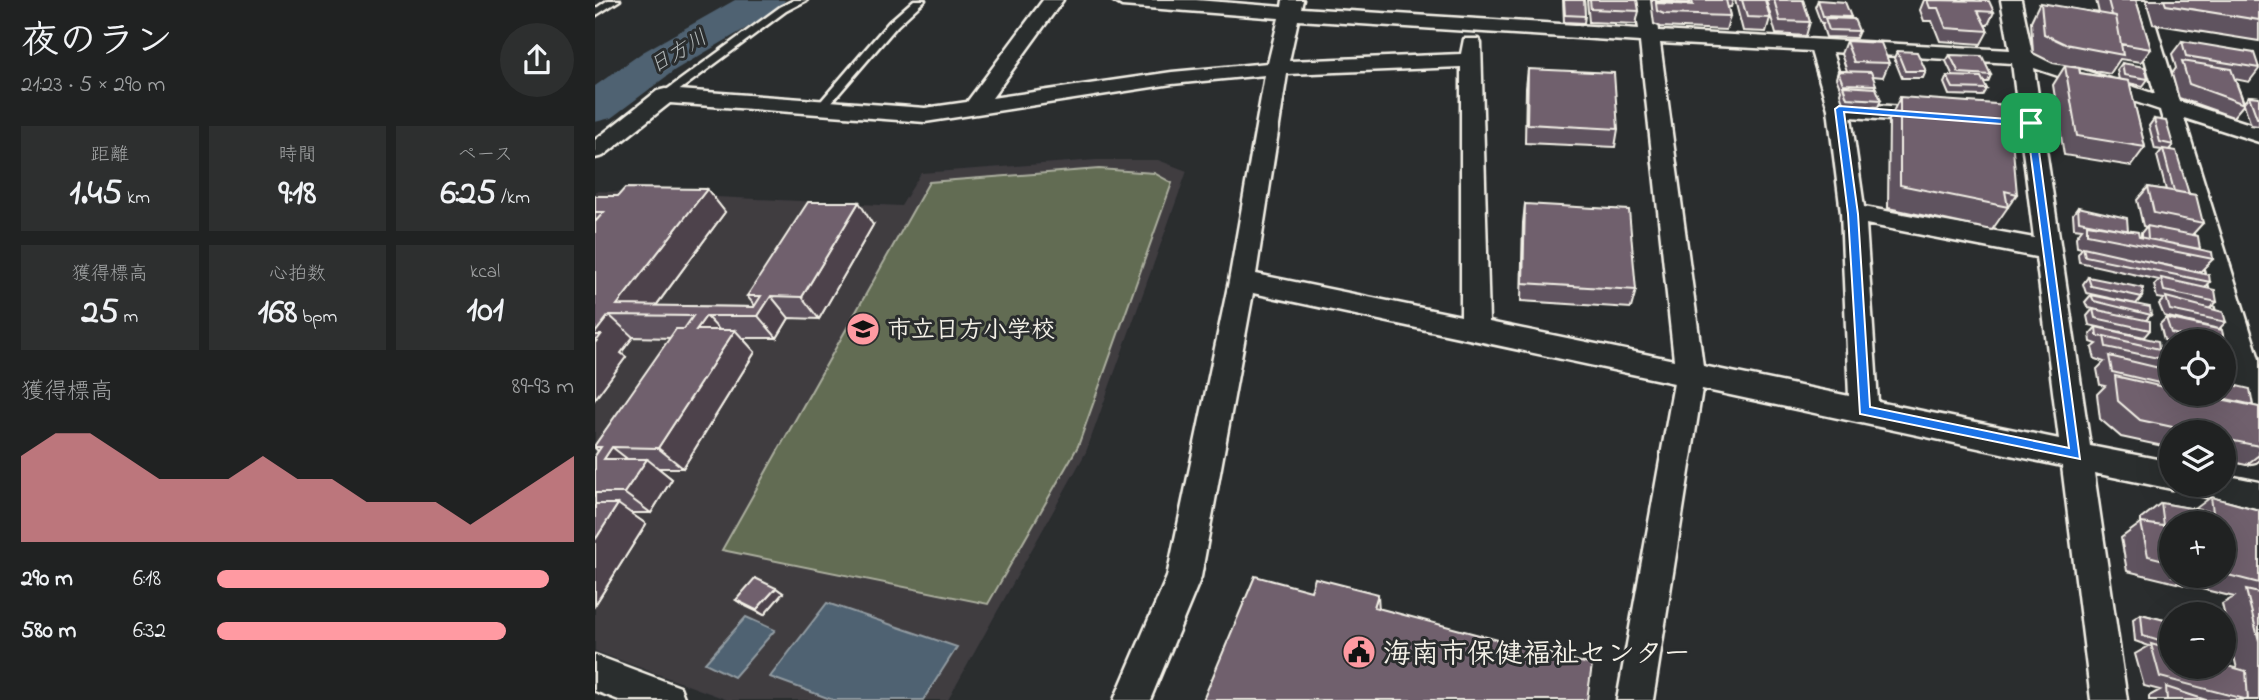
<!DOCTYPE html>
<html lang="ja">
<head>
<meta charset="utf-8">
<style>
	body { margin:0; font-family:"Indie Flower","Klee One",sans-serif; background:#2d2f2f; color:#f1f3f6; height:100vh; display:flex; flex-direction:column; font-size:26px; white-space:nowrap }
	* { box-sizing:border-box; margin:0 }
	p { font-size:23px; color:#a2a4a5 }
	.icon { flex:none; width:38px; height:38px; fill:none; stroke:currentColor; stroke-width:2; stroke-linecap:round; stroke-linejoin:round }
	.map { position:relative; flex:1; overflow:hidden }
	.sheet { display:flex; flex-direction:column; background:#202222; width:595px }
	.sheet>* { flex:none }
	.buttons { position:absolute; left:1564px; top:329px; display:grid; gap:14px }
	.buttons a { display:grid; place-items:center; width:77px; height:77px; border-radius:50%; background:#202222; box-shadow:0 7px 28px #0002,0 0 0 2px #3d3f40; font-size:35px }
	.pin { position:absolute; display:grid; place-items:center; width:60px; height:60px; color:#fff; margin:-30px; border-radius:14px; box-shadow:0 4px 10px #0006 }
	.round { display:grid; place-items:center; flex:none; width:74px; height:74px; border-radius:37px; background:#2d2f2f }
	.overview { display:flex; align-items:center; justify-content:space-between; height:119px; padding:0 21px }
	h1 { font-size:38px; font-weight:700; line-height:52px }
	.stats { display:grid; grid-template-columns:repeat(3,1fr); gap:10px; height:119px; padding:7px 21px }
	.stats div { display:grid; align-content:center; border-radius:0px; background:#2d2f2f; text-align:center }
	.stats b { font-size:35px; font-weight:700 }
	.stats small { font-size:19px; font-weight:400 }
	.stats p { font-size:19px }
	.chart { height:196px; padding:14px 21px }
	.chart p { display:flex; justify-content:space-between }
	.chart svg { width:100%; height:126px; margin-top:7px; fill:#ff9aa2; opacity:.7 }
	ul { padding:0 21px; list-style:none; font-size:23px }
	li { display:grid; grid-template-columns:112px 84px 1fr; align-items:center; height:52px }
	li i { height:18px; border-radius:9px; background:#ff9aa2 }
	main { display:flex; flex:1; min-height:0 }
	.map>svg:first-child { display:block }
</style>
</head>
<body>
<main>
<section class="sheet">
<div class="overview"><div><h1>夜のラン</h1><p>21:23 · 5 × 290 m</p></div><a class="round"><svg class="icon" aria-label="share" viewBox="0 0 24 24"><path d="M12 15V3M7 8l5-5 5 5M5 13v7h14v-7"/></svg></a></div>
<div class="stats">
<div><p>距離</p><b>1.45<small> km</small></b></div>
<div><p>時間</p><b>9:18</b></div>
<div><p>ペース</p><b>6:25<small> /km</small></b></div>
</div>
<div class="stats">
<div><p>獲得標高</p><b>25<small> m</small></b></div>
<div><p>心拍数</p><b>168<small> bpm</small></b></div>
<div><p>kcal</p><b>101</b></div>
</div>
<div class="chart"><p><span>獲得標高</span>89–93 m</p>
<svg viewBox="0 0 160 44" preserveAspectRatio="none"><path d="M0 44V14L10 6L20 6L30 14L40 22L50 22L60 22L70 14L80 22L90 22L100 30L110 30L120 30L130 38L140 30L150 22L160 14V44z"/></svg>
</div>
<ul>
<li><b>290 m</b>6:18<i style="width:93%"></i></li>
<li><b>580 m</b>6:32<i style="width:81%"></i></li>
</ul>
</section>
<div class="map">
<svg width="1664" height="700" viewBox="0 0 1664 700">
	<rect width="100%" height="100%" fill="#2a2d2e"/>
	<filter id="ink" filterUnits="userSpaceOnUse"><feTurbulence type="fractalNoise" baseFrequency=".0143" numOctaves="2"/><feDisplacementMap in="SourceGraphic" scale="14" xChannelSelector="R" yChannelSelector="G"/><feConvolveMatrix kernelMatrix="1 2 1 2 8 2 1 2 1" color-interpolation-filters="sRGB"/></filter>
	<g filter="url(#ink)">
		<path fill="#3f3c41" d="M 501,160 L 563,160 L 592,171 L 491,452 L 353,700 L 133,700 L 0,651 L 0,191 L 306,206 L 326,173 Z"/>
		<path fill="#626c53" stroke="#abae9e" stroke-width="2" d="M 504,169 L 559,173 L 577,183 L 483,446 L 393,604 L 127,550 L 334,182 Z"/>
		<path fill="#4f6272" stroke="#919ba1" stroke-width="2" d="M 232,603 L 362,647 L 328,700 L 238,700 L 175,677 Z
			M 151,617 L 180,630 L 139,677 L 110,663 Z"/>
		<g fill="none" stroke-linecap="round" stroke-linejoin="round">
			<path fill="#4f6272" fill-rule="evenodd" d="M 140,0 L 190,0 L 184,9 L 80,70 L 16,118 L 0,122 L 0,86 L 48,52 Z"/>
			<defs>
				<path id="service" d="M 13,0 L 25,0 L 0,16 L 0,9 Z
					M 199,0 L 212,0 L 191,11 L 74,98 L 66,98 L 66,94 L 185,7 Z
					M 319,0 L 330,0 L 302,26 L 229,111 L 221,111 L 221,107 L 294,22 Z"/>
				<path id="minor" d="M 448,0 L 468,0 L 397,98 L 577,72 L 673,63 L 684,18 L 527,6 L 517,0 L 601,0 L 687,7 L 688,0 L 708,0 L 706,8 L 1044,29 L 1040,0 L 1060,0 L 1064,31 L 1415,50 L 1406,0 L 1426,0 L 1437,53 L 1560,94 L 1533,0 L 1553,0 L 1584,101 L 1664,127 L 1664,142 L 1589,118 L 1664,359 L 1664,418 L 1654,414 L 1649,406 L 1565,110 L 1439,68 L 1495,446 L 1577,462 L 1577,485 L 1588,485 L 1577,489 L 1499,473 L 1532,700 L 1496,700 L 1467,466 L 1107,389 L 1058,700 L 1022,700 L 1079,383 L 658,293 L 606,577 L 555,700 L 519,700 L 572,577 L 634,281 L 670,75 L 577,84 L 330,122 L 75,103 L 8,156 L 0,158 L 0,140 L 62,91 L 70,89 L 330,108 L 372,102 ZM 703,20 L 1045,42 L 1079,360 L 894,322 L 886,43 L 883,39 L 869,39 L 866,54 L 694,61 ZM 1065,43 L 1216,51 L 1233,109 L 1246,213 L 1254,396 L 1108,366 ZM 1237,52 L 1417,63 L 1439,238 L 1269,207 L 1256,117 L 1336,123 L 1347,116 L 1336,109 L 1253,103 ZM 866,67 L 866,316 L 661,274 L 692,74 ZM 1271,224 L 1441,257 L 1464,439 L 1283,402 Z
					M 1629,475 L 1664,482 L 1664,510 L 1603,495 L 1598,485 L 1629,485 Z
					M 0,655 L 85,687 L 90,700 L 24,700 L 0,691 Z"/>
			</defs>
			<use href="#service" stroke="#f4f1e8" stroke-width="5"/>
			<use href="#minor" stroke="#f4f1e8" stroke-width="5"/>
			<use href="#service" fill="#2a2d2e" fill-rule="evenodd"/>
			<use href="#minor" fill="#2a2d2e" fill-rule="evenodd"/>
		</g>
		<path fill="#5f535e" stroke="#f4f1e8" stroke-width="2" fill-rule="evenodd" d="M 968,0 L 989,0 L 990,16 L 989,23 L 969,22 Z
			M 992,0 L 1042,0 L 1044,11 L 1041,24 L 994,22 Z
			M 1056,0 L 1094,0 L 1095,5 L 1096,0 L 1138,0 L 1136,7 L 1133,7 L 1135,16 L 1131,30 L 1066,27 L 1059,24 Z
			M 1140,0 L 1170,0 L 1175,18 L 1171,32 L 1148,31 Z
			M 1171,0 L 1208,0 L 1215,22 L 1211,36 L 1181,34 Z
			M 1223,0 L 1256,17 L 1255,19 L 1264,31 L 1261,38 L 1231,37 L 1227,25 L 1228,23 L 1226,23 L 1220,7 Z
			M 1329,0 L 1380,0 L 1399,12 L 1393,25 L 1390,25 L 1393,31 L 1386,44 L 1345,41 L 1337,21 L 1329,21 L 1325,10 Z
			M 1501,0 L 1541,0 L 1556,49 L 1546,62 L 1525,59 L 1515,74 L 1484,68 L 1485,73 L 1524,80 L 1522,70 L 1527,63 L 1553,79 L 1548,86 L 1534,83 L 1550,147 L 1536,166 L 1469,155 L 1458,85 L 1470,66 L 1481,67 L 1458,63 L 1438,53 L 1436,21 L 1444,4 L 1504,13 Z
			M 1551,0 L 1664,0 L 1664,41 L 1558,24 Z
			M 1251,41 L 1294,63 L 1288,77 L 1277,76 L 1281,85 L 1279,88 L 1286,100 L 1283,107 L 1249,105 L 1245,93 L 1246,90 L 1241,78 L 1243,71 L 1252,71 L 1246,54 Z
			M 1587,41 L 1664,67 L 1664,69 L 1654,82 L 1640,79 L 1649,102 L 1654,96 L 1664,97 L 1664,126 L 1656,125 L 1649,104 L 1638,117 L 1584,98 L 1577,74 L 1581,68 L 1577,54 Z
			M 1302,51 L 1331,71 L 1328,78 L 1307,78 L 1299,58 Z
			M 1355,55 L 1396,75 L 1393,82 L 1388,82 L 1392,89 L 1388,96 L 1354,95 L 1349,83 L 1352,76 L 1358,76 L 1351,61 Z
			M 933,69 L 1023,129 L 1020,147 L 930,143 L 931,88 Z
			M 1305,97 L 1422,194 L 1397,230 L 1293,208 L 1294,120 Z
			M 1559,119 L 1578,145 L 1574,150 L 1594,194 L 1608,223 L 1597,235 L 1605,249 L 1618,259 L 1605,272 L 1560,263 L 1615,282 L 1610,288 L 1622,302 L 1615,308 L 1631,322 L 1624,329 L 1569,316 L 1564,304 L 1569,299 L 1562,298 L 1559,285 L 1564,280 L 1484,262 L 1483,254 L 1487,248 L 1482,247 L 1481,237 L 1487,229 L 1479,228 L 1478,214 L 1483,207 L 1546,238 L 1546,233 L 1551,227 L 1548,226 L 1542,200 L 1553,187 L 1571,190 L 1562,156 L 1567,150 L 1560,149 L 1554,126 Z
			M 112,189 L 130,212 L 61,306 L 159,307 L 160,306 L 152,296 L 278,225 L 224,319 L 194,318 L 182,338 L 147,338 L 160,352 L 88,468 L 63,468 L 77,479 L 56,513 L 35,513 L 51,524 L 0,605 L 0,456 L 3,451 L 0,448 L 0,445 L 76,338 L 38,337 L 26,353 L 31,357 L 0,399 L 0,196 L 23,196 Z
			M 930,204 L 1041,290 L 1036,308 L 926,301 L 928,223 Z
			M 1493,277 L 1547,297 L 1541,304 L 1491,293 L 1488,284 Z
			M 1496,295 L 1556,315 L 1551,320 L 1555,330 L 1549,337 L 1494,325 L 1492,316 L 1498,309 L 1493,308 L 1490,302 Z
			M 1571,318 L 1629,341 L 1577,341 L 1577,394 L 1629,394 L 1629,344 L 1641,375 L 1631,383 L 1657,406 L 1664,407 L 1664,461 L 1661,463 L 1651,465 L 1629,460 L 1629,432 L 1577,432 L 1577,448 L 1526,437 L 1505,419 L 1502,394 L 1510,386 L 1505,385 L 1502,369 L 1509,362 L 1500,359 L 1497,348 L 1502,344 L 1496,342 L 1495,334 L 1501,327 L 1567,350 L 1575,342 L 1569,340 L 1565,324 Z
			M 1616,497 L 1664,510 L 1664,700 L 1554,700 L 1554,696 L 1565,690 L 1549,686 L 1540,654 L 1554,646 L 1540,641 L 1538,619 L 1546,614 L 1577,622 L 1577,667 L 1642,669 L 1627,604 L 1639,597 L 1532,571 L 1526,538 L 1546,523 L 1546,519 L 1566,503 L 1600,509 ZM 1577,523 L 1629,523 L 1629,576 L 1577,576 Z
			M 181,588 L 188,593 L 169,615 L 148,605 L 141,600 Z"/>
		<path fill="#4e434c" stroke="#f4f1e8" stroke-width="2" d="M 112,189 L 130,212 L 54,315 L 22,305 Z
			M 264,202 L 278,225 L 224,319 L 207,297 Z
			M 176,296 L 194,318 L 182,338 L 163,316 Z
			M 14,315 L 38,337 L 26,353 L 31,357 L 0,399 L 0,333 Z
			M 111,316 L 132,338 L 101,330 Z
			M 140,330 L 160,352 L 88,468 L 63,448 Z
			M 17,447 L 44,468 L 9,459 Z
			M 1664,455 L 1664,461 L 1661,463 L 1651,465 Z
			M 52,459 L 77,479 L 56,513 L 29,493 Z
			M 23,504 L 51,524 L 0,605 L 0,540 Z
			M 181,588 L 188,593 L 169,615 L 161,610 Z
			M 783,594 L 784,612 L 779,607 Z"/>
		<path fill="#6f606d" stroke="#f4f1e8" stroke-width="2" d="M 969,0 L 989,0 L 990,16 L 970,15 Z
			M 995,0 L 1042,0 L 1044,11 L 996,9 Z
			M 1061,0 L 1094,0 L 1095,3 L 1061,1 Z
			M 1097,0 L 1131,0 L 1135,16 L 1069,14 L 1062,11 L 1061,3 L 1098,5 Z
			M 1147,0 L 1170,0 L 1175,18 L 1152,17 Z
			M 1179,0 L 1208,0 L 1215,22 L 1185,21 Z
			M 1223,0 L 1250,2 L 1256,17 L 1228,16 Z
			M 1332,0 L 1394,1 L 1399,12 L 1383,11 L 1393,31 L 1351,28 L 1343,8 L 1335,8 Z
			M 1513,0 L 1541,0 L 1556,49 L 1526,44 L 1521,16 L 1517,15 Z
			M 1569,0 L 1664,0 L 1664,20 L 1571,5 Z
			M 1446,3 L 1521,16 L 1528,55 L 1470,44 L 1449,34 Z
			M 1230,18 L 1259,19 L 1264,31 L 1234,30 Z
			M 1251,41 L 1286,43 L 1294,63 L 1259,62 Z
			M 1587,41 L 1659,53 L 1664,68 L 1591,56 Z
			M 1302,51 L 1322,52 L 1331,71 L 1310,71 Z
			M 1355,55 L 1387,56 L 1396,75 L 1364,73 Z
			M 1587,61 L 1636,69 L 1649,104 L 1594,84 Z
			M 1527,63 L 1550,67 L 1553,79 L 1529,75 Z
			M 1470,66 L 1484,68 L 1485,73 L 1534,81 L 1550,147 L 1482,136 Z
			M 933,69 L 1019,73 L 1023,129 L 932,124 Z
			M 1243,71 L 1276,72 L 1281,85 L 1248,84 Z
			M 1352,76 L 1386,77 L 1392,89 L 1358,88 Z
			M 1248,86 L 1281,88 L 1286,100 L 1252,98 Z
			M 1654,96 L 1664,97 L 1664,118 L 1662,118 Z
			M 1305,97 L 1414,105 L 1422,194 L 1410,191 L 1413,207 L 1305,185 Z
			M 1559,119 L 1571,121 L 1578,145 L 1565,142 Z
			M 1568,149 L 1581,151 L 1594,194 L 1579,191 Z
			M 1553,187 L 1601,195 L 1608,223 L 1559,213 Z
			M 30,188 L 112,189 L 22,305 L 159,307 L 166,296 L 152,296 L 213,202 L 264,202 L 207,297 L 176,296 L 163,316 L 111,316 L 101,330 L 140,330 L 63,448 L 17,447 L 9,459 L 52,459 L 29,493 L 0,493 L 0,456 L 6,447 L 0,447 L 0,445 L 81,329 L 89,329 L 98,316 L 14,315 L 0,333 L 0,222 L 9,212 L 0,212 L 0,196 L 23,196 Z
			M 930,204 L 1034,210 L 1041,290 L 928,283 Z
			M 1483,207 L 1532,218 L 1533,231 L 1484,221 Z
			M 1492,224 L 1543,232 L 1544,237 L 1617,252 L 1618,259 L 1492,234 Z
			M 1552,226 L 1603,236 L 1605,249 L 1553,239 Z
			M 1488,247 L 1614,275 L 1615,282 L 1490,256 Z
			M 1493,277 L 1548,288 L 1547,297 L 1496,286 Z
			M 1566,278 L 1620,290 L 1622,302 L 1569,291 Z
			M 1496,295 L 1555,307 L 1556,315 L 1499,301 Z
			M 1571,297 L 1628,312 L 1631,322 L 1575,310 Z
			M 1498,309 L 1555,321 L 1555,330 L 1500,318 Z
			M 1571,318 L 1627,330 L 1629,341 L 1606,341 L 1576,333 Z
			M 1501,327 L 1563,341 L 1564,349 L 1509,336 L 1508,337 L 1502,336 Z
			M 0,335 L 6,335 L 0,343 Z
			M 1509,336 L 1577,352 L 1577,361 L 1511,347 Z
			M 1580,337 L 1598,341 L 1580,341 Z
			M 1629,348 L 1633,349 L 1641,375 L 1629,373 Z
			M 1514,356 L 1577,371 L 1577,386 L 1517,372 Z
			M 1520,376 L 1577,389 L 1577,394 L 1601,394 L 1664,407 L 1664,446 L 1629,439 L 1629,432 L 1601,432 L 1545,420 L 1523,401 Z
			M 1629,383 L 1655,389 L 1658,405 L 1609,394 L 1629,394 Z
			M 1616,497 L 1664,510 L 1664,583 L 1629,574 L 1629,523 L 1577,523 L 1577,562 L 1553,556 L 1546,523 L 1569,526 L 1566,503 L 1618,512 Z
			M 0,504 L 23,504 L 0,540 Z
			M 660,576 L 716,591 L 720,578 L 783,594 L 779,607 L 997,665 L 992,700 L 608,700 Z
			M 160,578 L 181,588 L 161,610 L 141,600 Z
			M 1651,590 L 1664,593 L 1664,641 Z
			M 1546,614 L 1577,622 L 1577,645 L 1548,636 Z
			M 1556,644 L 1577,650 L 1577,667 L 1629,667 L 1629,665 L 1651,671 L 1653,700 L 1565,677 Z
			M 1571,687 L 1611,700 L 1572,700 Z"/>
	</g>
	<path fill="#1a73e8" stroke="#fff" stroke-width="2" fill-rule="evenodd" d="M 1244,106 L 1440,121 L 1485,459 L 1265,414 L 1253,214 L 1240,109 ZM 1249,112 L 1432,126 L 1474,448 L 1275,407 L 1263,214 Z"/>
	<defs>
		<symbol id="school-disc" viewBox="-11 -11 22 22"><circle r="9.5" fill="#ff9aa2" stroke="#2a2d2e"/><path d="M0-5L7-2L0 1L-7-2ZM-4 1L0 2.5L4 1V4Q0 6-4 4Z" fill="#111"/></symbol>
		<symbol id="civic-disc" viewBox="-11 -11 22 22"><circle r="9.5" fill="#ff9aa2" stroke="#2a2d2e"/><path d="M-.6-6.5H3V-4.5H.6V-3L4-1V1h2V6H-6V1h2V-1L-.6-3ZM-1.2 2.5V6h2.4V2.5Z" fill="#111"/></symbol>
	</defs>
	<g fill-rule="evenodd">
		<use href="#school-disc" x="249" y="310" width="38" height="38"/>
		<use href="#civic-disc" x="745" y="633" width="38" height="38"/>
	</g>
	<g text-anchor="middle" stroke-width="6" stroke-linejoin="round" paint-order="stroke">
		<g font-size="21" font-style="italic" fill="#b2b8b9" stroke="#2a2d2e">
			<text transform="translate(83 51) rotate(-31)" y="7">日方川</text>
		</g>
		<g font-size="24" font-weight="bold" fill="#f4f1e8" stroke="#2a2d2e" text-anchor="start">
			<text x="292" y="337">市立日方小学校</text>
		</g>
		<g font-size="28" font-weight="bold" fill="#f4f1e8" stroke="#2a2d2e" text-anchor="start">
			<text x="788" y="662">海南市保健福祉センター</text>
		</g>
	</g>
</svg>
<div class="buttons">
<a><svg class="icon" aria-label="locate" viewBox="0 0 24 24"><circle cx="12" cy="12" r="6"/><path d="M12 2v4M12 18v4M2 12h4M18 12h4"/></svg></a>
<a><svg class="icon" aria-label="layers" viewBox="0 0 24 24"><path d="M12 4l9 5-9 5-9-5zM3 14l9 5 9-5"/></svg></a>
<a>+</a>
<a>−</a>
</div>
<div class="pin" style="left:1436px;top:123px;background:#1e9e55"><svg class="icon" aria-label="arrive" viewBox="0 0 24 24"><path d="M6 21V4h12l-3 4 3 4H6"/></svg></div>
</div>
</main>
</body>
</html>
